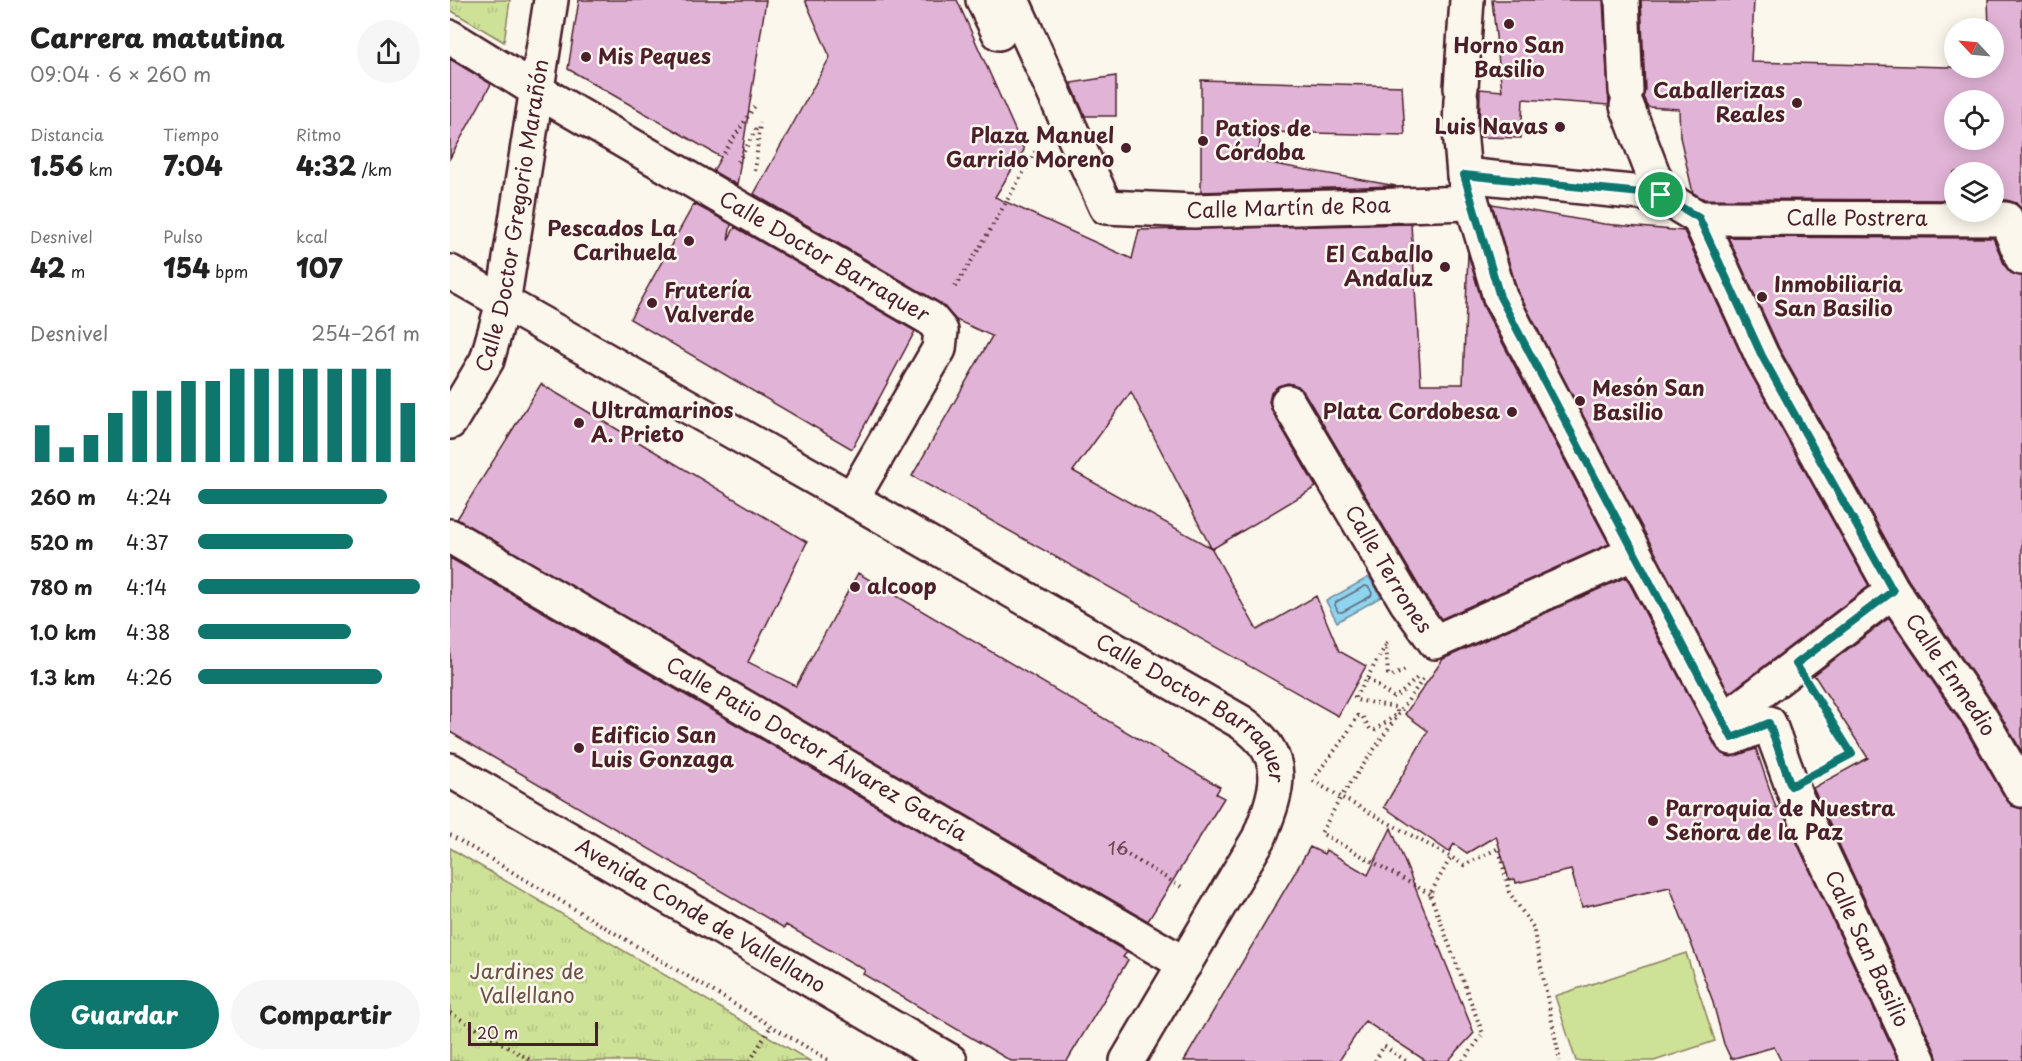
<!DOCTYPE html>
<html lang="es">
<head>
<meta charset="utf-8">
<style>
	body { margin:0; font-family:"Playpen Sans",sans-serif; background:#f6f6f6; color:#222; height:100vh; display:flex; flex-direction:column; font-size:22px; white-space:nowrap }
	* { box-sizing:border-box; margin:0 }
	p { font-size:20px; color:#767676 }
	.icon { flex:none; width:33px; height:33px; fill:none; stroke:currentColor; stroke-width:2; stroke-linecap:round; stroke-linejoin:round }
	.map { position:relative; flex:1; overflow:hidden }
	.sheet { display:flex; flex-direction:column; background:#fff; width:450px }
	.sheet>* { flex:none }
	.needle { width:39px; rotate:296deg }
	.buttons { position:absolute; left:1494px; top:18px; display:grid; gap:12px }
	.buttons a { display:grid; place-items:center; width:60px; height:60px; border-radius:50%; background:#fff; box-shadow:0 3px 15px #0003; font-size:30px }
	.scale { position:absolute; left:18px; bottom:15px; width:130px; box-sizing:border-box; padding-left:6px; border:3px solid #4a1f2b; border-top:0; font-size:16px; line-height:21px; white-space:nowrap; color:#4a1f2b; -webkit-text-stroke:4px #fbf7ec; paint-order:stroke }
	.pin { position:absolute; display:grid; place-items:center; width:51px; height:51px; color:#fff; margin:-26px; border:3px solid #fff; border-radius:50%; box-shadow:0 2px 6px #0007 }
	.round { display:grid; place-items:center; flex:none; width:63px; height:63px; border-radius:32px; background:#f6f6f6 }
	.head { display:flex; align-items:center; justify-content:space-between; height:102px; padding:0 30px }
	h1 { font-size:27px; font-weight:800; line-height:45px }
	.figures { display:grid; grid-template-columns:repeat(3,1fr); gap:9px; height:102px; padding:6px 30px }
	.figures div { display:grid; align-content:center }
	.figures b { font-size:26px; font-weight:800 }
	.figures small { font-size:16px; font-weight:400 }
	.figures p { font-size:16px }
	.chart { height:168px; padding:12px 30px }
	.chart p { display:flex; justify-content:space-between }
	.chart svg { width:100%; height:108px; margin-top:6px; stroke:#0f766e; stroke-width:6 }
	.cta { display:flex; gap:12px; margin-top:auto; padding:12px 30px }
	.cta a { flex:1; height:69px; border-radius:36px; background:#0f766e; color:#fff; font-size:24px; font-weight:800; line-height:69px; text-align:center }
	.cta a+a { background:#f6f6f6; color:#222 }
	ul { padding:0 30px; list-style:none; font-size:20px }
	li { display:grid; grid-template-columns:96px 72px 1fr; align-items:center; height:45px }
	li i { height:15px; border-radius:8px; background:#0f766e }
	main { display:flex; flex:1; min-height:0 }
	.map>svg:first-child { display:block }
</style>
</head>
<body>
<main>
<section class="sheet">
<div class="head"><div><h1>Carrera matutina</h1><p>09:04 · 6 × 260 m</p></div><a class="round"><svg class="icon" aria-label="share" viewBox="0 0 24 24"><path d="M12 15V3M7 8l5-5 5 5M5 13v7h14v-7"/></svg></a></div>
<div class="figures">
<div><p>Distancia</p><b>1.56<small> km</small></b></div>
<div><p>Tiempo</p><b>7:04</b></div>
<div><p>Ritmo</p><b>4:32<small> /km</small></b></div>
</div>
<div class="figures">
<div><p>Desnivel</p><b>42<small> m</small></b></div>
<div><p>Pulso</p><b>154<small> bpm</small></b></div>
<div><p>kcal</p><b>107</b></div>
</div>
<div class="chart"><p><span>Desnivel</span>254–261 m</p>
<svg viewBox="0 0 160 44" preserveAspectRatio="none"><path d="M5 44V29M15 44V38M25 44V33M35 44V24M45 44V15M55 44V15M65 44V11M75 44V11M85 44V6M95 44V6M105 44V6M115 44V6M125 44V6M135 44V6M145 44V6M155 44V20"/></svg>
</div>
<ul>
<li><b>260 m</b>4:24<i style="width:85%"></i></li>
<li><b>520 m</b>4:37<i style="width:70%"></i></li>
<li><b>780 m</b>4:14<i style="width:100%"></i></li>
<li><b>1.0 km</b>4:38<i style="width:69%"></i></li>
<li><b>1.3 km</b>4:26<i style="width:83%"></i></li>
</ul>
<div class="cta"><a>Guardar</a><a>Compartir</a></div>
</section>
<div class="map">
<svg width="1572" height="1061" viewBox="0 0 1572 1061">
	<defs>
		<pattern id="park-tufts" width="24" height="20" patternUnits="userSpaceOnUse" patternTransform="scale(1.5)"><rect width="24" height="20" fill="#cde297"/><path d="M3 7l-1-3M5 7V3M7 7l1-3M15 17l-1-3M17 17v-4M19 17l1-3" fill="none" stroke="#b2c182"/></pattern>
	</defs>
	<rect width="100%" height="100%" fill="#fbf7ec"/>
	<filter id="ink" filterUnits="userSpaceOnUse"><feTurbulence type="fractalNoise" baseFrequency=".0167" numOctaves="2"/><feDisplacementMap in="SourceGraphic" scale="12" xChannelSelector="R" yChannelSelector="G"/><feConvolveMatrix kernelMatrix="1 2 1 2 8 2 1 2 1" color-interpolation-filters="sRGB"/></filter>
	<g filter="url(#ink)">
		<path fill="url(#park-tufts)" stroke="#8c8061" stroke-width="1.5" d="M 0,0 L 60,0 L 54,42 L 0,10 Z
			M 0,848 L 360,1061 L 0,1061 Z"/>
		<path fill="#cde297" stroke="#8c8061" stroke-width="1.5" d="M 1236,953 L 1265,1041 L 1204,1061 L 1126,1061 L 1105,996 Z"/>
		<path fill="#8ed4ef" stroke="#738ca1" stroke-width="1.5" d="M 919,577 L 931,597 L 887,622 L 876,601 Z"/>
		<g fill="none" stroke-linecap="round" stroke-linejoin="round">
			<path stroke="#656779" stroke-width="1.5" d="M 915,586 L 919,587 L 922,593 L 921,596 L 892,612 L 888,612 L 885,605 L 886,602 Z"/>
		</g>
		<path fill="#e1b3d6" stroke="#4a1f2b" stroke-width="1.5" fill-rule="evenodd" d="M 129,0 L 316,0 L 287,185 L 263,171 L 271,157 L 118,69 Z
			M 355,0 L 507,0 L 574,150 L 545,197 L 682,259 L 689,230 L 961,224 L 971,384 L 1013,384 L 1018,253 L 1033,306 L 1159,544 L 991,619 L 973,593 L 854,392 L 848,386 L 838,383 L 828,386 L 821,393 L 819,402 L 822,411 L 866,487 L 762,549 L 807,630 L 866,596 L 889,651 L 916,666 L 888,716 L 462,476 L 542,336 L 506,320 L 490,303 L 304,194 L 380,57 ZM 681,392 L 761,548 L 623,471 Z
			M 1042,0 L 1153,0 L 1159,105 L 1073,99 L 1071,138 L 1029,137 L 1030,89 L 1052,91 Z
			M 1191,0 L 1304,0 L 1301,62 L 1539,68 L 1544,68 L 1544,28 L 1539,28 L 1538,0 L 1572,0 L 1572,210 L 1566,203 L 1556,200 L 1544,200 L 1544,172 L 1504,172 L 1504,200 L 1254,199 L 1243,193 L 1230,137 L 1229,109 L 1198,107 L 1193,97 L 1195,90 ZM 1504,100 L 1544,100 L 1544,140 L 1504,140 Z
			M 0,59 L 41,84 L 0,158 Z
			M 666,76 L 666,116 L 635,116 L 621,83 Z
			M 751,80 L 952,86 L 955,135 L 811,132 L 808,161 L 946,186 L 751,192 Z
			M 244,204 L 281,224 L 278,240 L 285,227 L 465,331 L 402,449 L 180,319 Z
			M 1042,204 L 1154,224 L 1234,231 L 1296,365 L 1419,586 L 1279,693 L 1067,290 Z
			M 1278,237 L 1543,238 L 1555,266 L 1561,273 L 1572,276 L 1572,752 L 1545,706 L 1459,581 L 1329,348 Z
			M 91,384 L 357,542 L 298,662 L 346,686 L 408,573 L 770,787 L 766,794 L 774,798 L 698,921 L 7,519 Z
			M 0,558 L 677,952 L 673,957 L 678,960 L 617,1061 L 561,1061 L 413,974 L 415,970 L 336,925 L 334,928 L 0,732 Z
			M 1176,577 L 1266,747 L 1272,754 L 1281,757 L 1306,749 L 1326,808 L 1330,806 L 1448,1061 L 1331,1061 L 1324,1047 L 1281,1059 L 1274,1044 L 1262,999 L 1220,887 L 1132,907 L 1121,870 L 1066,883 L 1065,879 L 1059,880 L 1046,836 L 1017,853 L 1004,844 L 999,852 L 934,807 L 978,731 L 955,714 L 993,659 Z
			M 1439,618 L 1514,727 L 1556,799 L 1562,806 L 1572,809 L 1572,1061 L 1487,1061 L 1486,1053 L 1363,788 L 1418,758 L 1364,675 Z
			M 941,828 L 1024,1033 L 998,1061 L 976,1061 L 915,1021 L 889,1061 L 734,1061 L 860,847 L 874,854 L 876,850 L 918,875 Z"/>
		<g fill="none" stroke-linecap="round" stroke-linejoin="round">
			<defs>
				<g id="minor">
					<path d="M 533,0 L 549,33"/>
					<path id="s1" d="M 562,0 L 656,207 L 744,211 L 1021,203"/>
					<path d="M 1172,0 L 1176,91"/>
					<path id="s2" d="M 0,37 L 86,90 L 481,319 L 491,331 L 489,349 L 402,499"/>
					<path d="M 1011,88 L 1017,0"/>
					<path id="s3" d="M 1011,99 L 1010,130 L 1014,175 L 1050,297 L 1282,738 L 1319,723 L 1346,797 L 1469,1061"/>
					<path d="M 1177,106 L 1211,195"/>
					<path id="s4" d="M 1014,175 L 1211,195 L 1249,218 L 1312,356 L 1443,591 L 1530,717 L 1572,790"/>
					<path id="s5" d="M 1249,218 L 1556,219 L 1572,258"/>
					<path id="s6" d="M 0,272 L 402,499 L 791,722 C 841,757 828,789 809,838 L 677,1061"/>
					<path id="s7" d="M 838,402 L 957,603 L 985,642 L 1184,553"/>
					<path id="s8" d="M 0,422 L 37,360 L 53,303 L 101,0"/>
					<path id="s9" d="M 0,536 L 735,964"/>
					<path d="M 1273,721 L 1443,591"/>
					<path id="s10" d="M 0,770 L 500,1061"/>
				</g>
			</defs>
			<use href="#minor" stroke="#4a1f2b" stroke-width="38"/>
			<path stroke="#4a1f2b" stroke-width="4" stroke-dasharray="1.5 4.5" stroke-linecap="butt" d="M 274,153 L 306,104
				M 288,162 L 308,126
				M 305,171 L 310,123
				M 505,287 L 530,247 L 587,149
				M 937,643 L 936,645 L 938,674 L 942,676 L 956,670
				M 917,678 L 936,645
				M 1368,699 L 1402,754 L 1376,768
				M 866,775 L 892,741 L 908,716 L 912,716 L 920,729 L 925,730 L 947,714 L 947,710 L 945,707 L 906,700 L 905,697 L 917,678 L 943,697 L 950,694 L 968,677
				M 863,781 L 891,797 L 973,679
				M 0,835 L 380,1061
				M 668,849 L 733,888
				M 980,894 L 871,833 L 891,797 L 1001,857
				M 0,1013 L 82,1061
				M 300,1061 L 321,1026
				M 925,1061 L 934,1046 L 956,1061
				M 1013,1061 L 1033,1034 L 980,894 L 1001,857 L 1014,865 L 1049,848 L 1059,892 L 1083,927 L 1110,1061"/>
			<use href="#minor" stroke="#fbf7ec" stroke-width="33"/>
		</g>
	</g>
	<g fill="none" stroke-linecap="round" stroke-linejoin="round" filter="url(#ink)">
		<defs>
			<path id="route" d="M 1014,175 L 1211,195 L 1249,218 L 1312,356 L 1443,591 L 1346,664 L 1402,754 L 1341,786 L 1319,723 L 1282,738 L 1050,297 Z"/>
		</defs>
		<use href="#route" stroke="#fff" stroke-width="12"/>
		<use href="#route" stroke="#0f766e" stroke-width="8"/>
	</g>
	<g fill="#4a1f2b" stroke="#fbf7ec" stroke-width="2">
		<circle cx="1059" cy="24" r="6"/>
		<circle cx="136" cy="57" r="6"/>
		<circle cx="1347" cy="103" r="6"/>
		<circle cx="1110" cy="127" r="6"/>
		<circle cx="753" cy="141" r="6"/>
		<circle cx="676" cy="148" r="6"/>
		<circle cx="239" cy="241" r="6"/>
		<circle cx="995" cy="267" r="6"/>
		<circle cx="1312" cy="297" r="6"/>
		<circle cx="202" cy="303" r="6"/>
		<circle cx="1130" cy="401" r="6"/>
		<circle cx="1062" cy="412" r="6"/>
		<circle cx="129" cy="423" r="6"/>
		<circle cx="405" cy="587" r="6"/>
		<circle cx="129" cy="748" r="6"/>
		<circle cx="1203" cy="821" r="6"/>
	</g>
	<g text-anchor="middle" stroke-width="5" stroke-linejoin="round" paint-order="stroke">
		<g font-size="18" fill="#704456">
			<text x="668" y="855">16</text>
		</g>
		<g font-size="21" font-weight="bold" fill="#4a1f2b" stroke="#fbf7ec" text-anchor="start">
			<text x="1059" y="53" text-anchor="middle">Horno San<tspan x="1059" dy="24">Basilio</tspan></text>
			<text x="148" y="64">Mis Peques</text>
			<text x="1335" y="98" text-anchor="end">Caballerizas<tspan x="1335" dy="24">Reales</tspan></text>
			<text x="1098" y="134" text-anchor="end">Luis Navas</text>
			<text x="765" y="136">Patios de<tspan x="765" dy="24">Córdoba</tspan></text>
			<text x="664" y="143" text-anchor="end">Plaza Manuel<tspan x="664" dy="24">Garrido Moreno</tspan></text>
			<text x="227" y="236" text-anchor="end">Pescados La<tspan x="227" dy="24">Carihuela</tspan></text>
			<text x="983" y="262" text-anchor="end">El Caballo<tspan x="983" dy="24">Andaluz</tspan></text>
			<text x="1324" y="292">Inmobiliaria<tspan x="1324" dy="24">San Basilio</tspan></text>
			<text x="214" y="298">Frutería<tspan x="214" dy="24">Valverde</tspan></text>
			<text x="1142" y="396">Mesón San<tspan x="1142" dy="24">Basilio</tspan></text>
			<text x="141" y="418">Ultramarinos<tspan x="141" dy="24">A. Prieto</tspan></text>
			<text x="1050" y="419" text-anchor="end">Plata Cordobesa</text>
			<text x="417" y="594">alcoop</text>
			<text x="141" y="743">Edificio San<tspan x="141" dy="24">Luis Gonzaga</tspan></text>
			<text x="1215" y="816">Parroquia de Nuestra<tspan x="1215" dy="24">Señora de la Paz</tspan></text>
		</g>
		<g font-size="21" fill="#4a1f2b" stroke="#fbf7ec">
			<text dy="7" stroke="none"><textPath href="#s1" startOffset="410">Calle Martín de Roa</textPath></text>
			<text dy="7" stroke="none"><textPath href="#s8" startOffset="219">Calle Doctor Gregorio Marañón</textPath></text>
			<text dy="7" stroke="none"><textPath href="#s5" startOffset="158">Calle Postrera</textPath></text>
			<text dy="7" stroke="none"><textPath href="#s2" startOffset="434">Calle Doctor Barraquer</textPath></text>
			<text dy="7" stroke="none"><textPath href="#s7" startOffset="195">Calle Terrones</textPath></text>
			<text dy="7" stroke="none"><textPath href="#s4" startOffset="765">Calle Enmedio</textPath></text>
			<text dy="7" stroke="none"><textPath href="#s6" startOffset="864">Calle Doctor Barraquer</textPath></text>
			<text dy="7" stroke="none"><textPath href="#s9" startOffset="424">Calle Patio Doctor Álvarez García</textPath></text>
			<text dy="7" stroke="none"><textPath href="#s10" startOffset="290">Avenida Conde de Vallellano</textPath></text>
			<text dy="7" stroke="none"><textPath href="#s3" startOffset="988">Calle San Basilio</textPath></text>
		</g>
		<g font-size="21" fill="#6b5046" stroke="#fbf7ec">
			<text x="77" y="979">Jardines de<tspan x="77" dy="24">Vallellano</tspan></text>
		</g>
	</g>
</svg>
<div class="buttons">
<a><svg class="needle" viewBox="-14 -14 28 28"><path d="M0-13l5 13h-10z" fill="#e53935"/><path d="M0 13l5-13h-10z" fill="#767676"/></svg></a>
<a><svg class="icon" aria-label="locate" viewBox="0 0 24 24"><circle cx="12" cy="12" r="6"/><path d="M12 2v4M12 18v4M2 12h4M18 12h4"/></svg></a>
<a><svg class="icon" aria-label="layers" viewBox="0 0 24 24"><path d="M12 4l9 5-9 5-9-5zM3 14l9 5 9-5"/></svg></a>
</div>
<div class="scale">20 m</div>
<div class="pin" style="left:1211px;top:195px;background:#1e9e55"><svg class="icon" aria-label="arrive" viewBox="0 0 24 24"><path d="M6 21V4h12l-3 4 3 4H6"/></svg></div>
</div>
</main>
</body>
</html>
